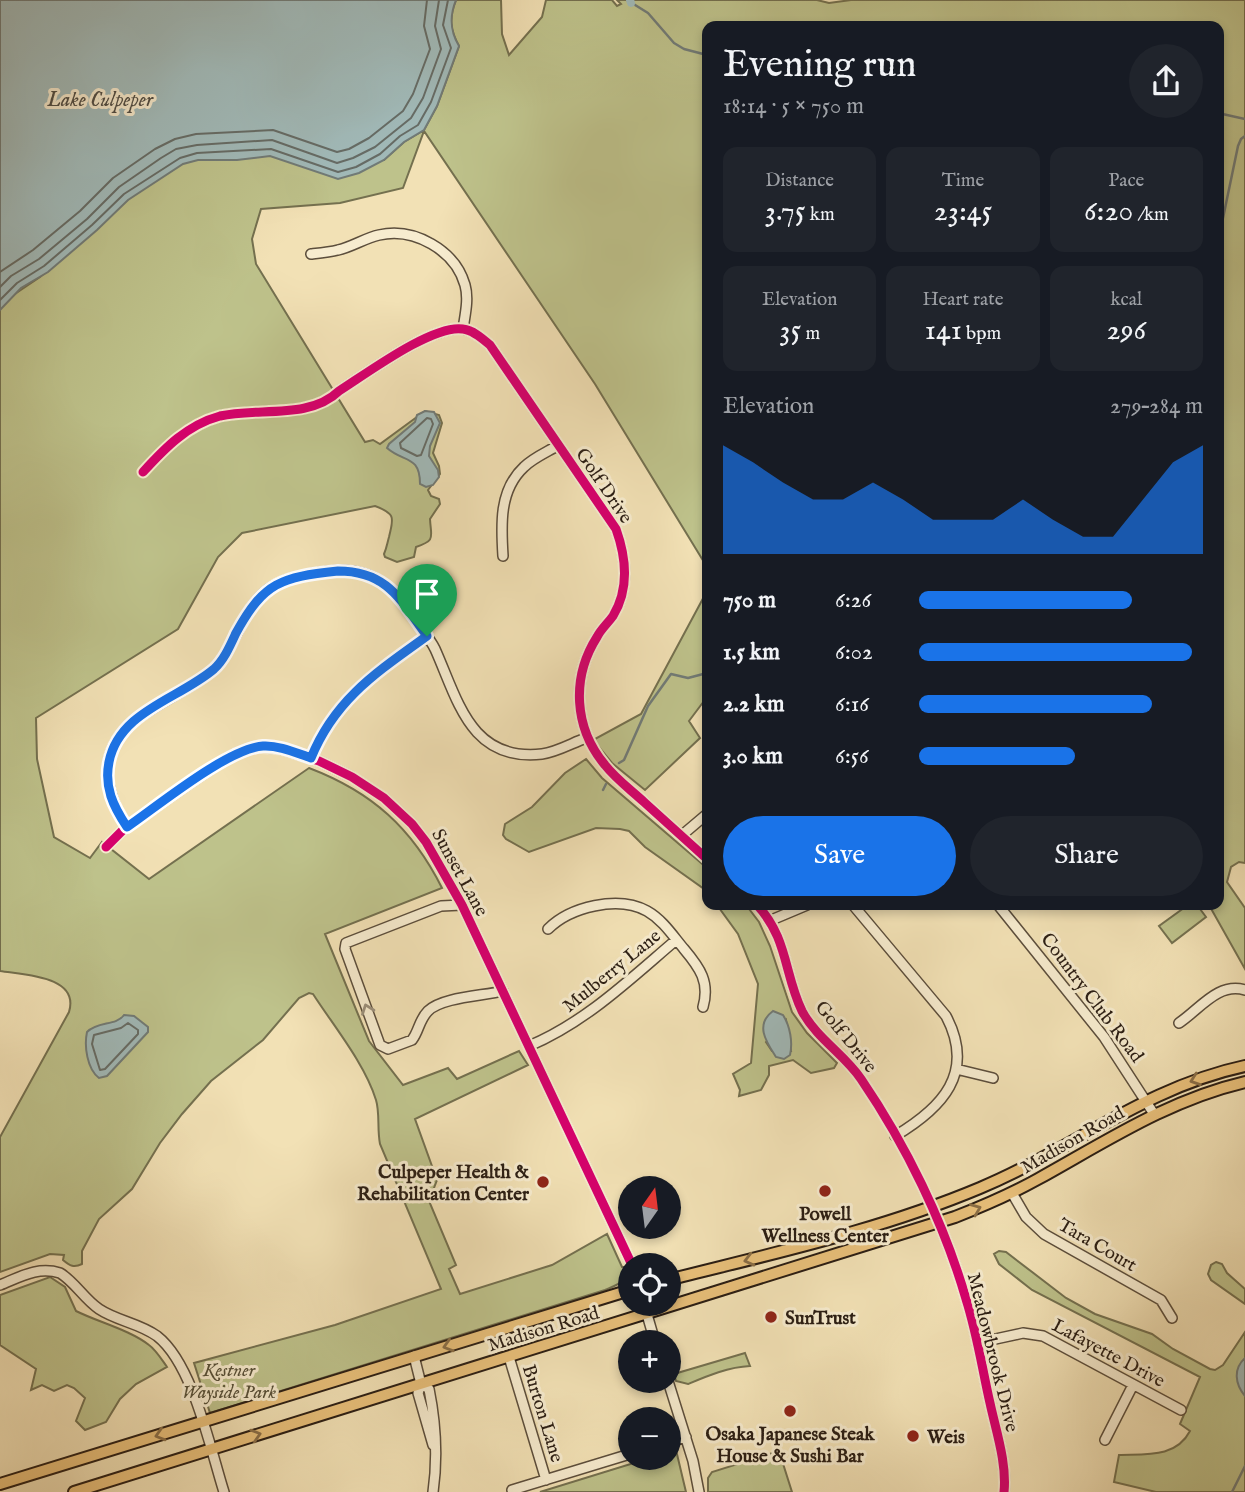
<!DOCTYPE html>
<html lang="en">
<head>
<meta charset="utf-8">
<style>
	body { margin:0; font-family:"IM FELL English",serif; background:#20242c; color:#f1f3f6; height:100vh; display:flex; flex-direction:column; font-size:26px; white-space:nowrap }
	* { box-sizing:border-box; margin:0 }
	p { font-size:23px; color:#9ea1a6 }
	.icon { flex:none; width:38px; height:38px; fill:none; stroke:currentColor; stroke-width:2; stroke-linecap:round; stroke-linejoin:round }
	.map { position:relative; flex:1; overflow:hidden }
	.side { position:absolute; left:702px; top:21px; width:522px; height:889px; display:flex; flex-direction:column; background:#171b24; border-radius:14px; box-shadow:0 4px 10px #0003 }
	.side>* { flex:none }
	.needle { width:46px; rotate:14deg }
	.tools { position:absolute; left:618px; top:1176px; display:grid; gap:14px }
	.tools a { display:grid; place-items:center; width:63px; height:63px; border-radius:50%; background:#171b24; box-shadow:0 4px 10px #0003; font-size:35px }
	.pin { position:absolute; display:grid; place-items:center; width:60px; height:60px; color:#fff; margin:-72px -30px; border-radius:50% 50% 50% 0; rotate:-45deg; box-shadow:0 0 7px #0007 }
	.pin .icon { rotate:45deg }
	.round { display:grid; place-items:center; flex:none; width:74px; height:74px; border-radius:37px; background:#20242c }
	.summary { display:flex; align-items:center; justify-content:space-between; height:119px; padding:0 21px }
	h1 { font-size:38px; font-weight:600; line-height:52px }
	.figures { display:grid; grid-template-columns:repeat(3,1fr); gap:10px; height:119px; padding:7px 21px }
	.figures div { display:grid; align-content:center; border-radius:14px; background:#20242c; text-align:center }
	.figures b { font-size:30px; font-weight:600 }
	.figures small { font-size:19px; font-weight:400 }
	.figures p { font-size:19px }
	.chart { height:196px; padding:14px 21px }
	.chart p { display:flex; justify-content:space-between }
	.chart svg { width:100%; height:126px; margin-top:7px; fill:#1a73e8; opacity:.7 }
	.cta { display:flex; gap:14px; margin-top:auto; padding:14px 21px }
	.cta a { flex:1; height:80px; border-radius:42px; background:#1a73e8; color:#fff; font-size:28px; font-weight:600; line-height:80px; text-align:center }
	.cta a+a { background:#20242c; color:#f1f3f6 }
	ul { padding:0 21px; list-style:none; font-size:23px }
	li { display:grid; grid-template-columns:112px 84px 1fr; align-items:center; height:52px }
	li i { height:18px; border-radius:9px; background:#1a73e8 }
	.map>svg:first-child { display:block }
</style>
</head>
<body>
<div class="map">
<svg width="1245" height="1492" viewBox="0 0 1245 1492">
	<rect width="100%" height="100%" fill="#f2e1b5"/>
	<filter id="stains"><feTurbulence type="fractalNoise" baseFrequency=".00286" numOctaves="4"/><feColorMatrix values="0 0 0 0 .2 0 0 0 0 .09 0 0 0 0 .02 0 0 0 .5 -.17"/></filter>
	<radialGradient id="worn" r=".72"><stop offset=".6" stop-color="#630" stop-opacity="0"/><stop offset="1" stop-color="#630" stop-opacity=".3"/></radialGradient>
	<path fill="#bec28b" stroke="#74704f" stroke-width="2" fill-rule="evenodd" d="M 456,0 L 501,0 L 502,34 L 509,55 L 542,17 L 546,0 L 612,0 L 617,6 L 621,4 L 617,0 L 817,0 L 829,3 L 851,0 L 1245,0 L 1245,863 L 1239,862 L 1231,867 L 1227,882 L 1245,908 L 1245,969 L 1209,905 L 1218,905 L 1218,26 L 707,26 L 707,567 L 595,384 L 424,131 L 403,188 L 340,203 L 261,209 L 252,239 L 256,264 L 365,442 L 373,440 L 380,444 L 425,411 L 439,415 L 442,423 L 433,453 L 439,466 L 440,474 L 428,490 L 431,496 L 439,499 L 440,504 L 430,519 C 431,538 436,540 416,547 L 414,557 L 397,562 L 385,557 L 384,554 C 387,547 387,544 389,537 C 393,519 397,514 375,506 L 242,533 L 218,557 L 178,629 L 36,718 L 37,759 L 54,837 L 90,858 L 102,842 L 149,879 L 309,768 C 372,792 412,828 442,888 L 325,934 L 369,1041 L 403,1085 L 448,1068 L 457,1079 L 519,1051 L 528,1065 L 415,1119 L 437,1180 L 429,1201 L 456,1265 L 449,1269 L 460,1294 L 552,1265 L 607,1234 L 622,1267 L 625,1267 C 630,1282 616,1285 605,1290 L 210,1413 L 194,1363 L 335,1325 L 441,1289 L 380,1144 C 377,1129 380,1113 376,1100 C 365,1064 333,1025 313,994 L 309,993 L 299,998 L 263,1040 L 211,1081 L 182,1114 L 160,1143 L 132,1189 L 99,1219 L 82,1251 L 82,1264 C 74,1268 70,1266 63,1260 L 64,1255 L 50,1254 L 0,1272 L 0,1137 L 69,1012 C 80,976 24,975 0,971 L 0,304 L 40,277 L 175,158 L 250,149 L 384,160 L 404,142 L 424,130 L 437,106 L 459,46 C 450,30 449,17 456,0 Z
		M 707,591 L 707,697 L 689,721 L 700,738 L 645,790 L 612,763 L 593,740 L 641,714 Z
		M 586,759 L 602,778 L 707,868 L 707,891 L 645,847 L 629,831 L 620,829 L 596,828 L 529,852 L 506,839 L 503,835 L 505,824 L 532,807 L 565,773 Z
		M 717,905 L 746,905 L 759,922 L 770,946 L 792,1012 L 807,1033 L 837,1063 L 834,1068 L 811,1073 L 793,1060 L 769,1066 L 769,1075 L 761,1090 L 739,1096 L 740,1090 L 733,1074 L 751,1063 L 758,984 L 738,934 ZM 786,1020 L 791,1051 L 772,1051 L 766,1042 Z
		M 1188,905 L 1197,905 L 1206,917 L 1172,943 L 1159,926 Z
		M 999,1251 L 1006,1252 L 1066,1298 L 1095,1314 L 1152,1334 L 1173,1349 L 1210,1369 L 1215,1370 L 1223,1365 L 1245,1332 L 1245,1492 L 1156,1492 L 1114,1482 L 1119,1455 C 1146,1454 1176,1458 1190,1431 L 1180,1424 L 1200,1377 L 1032,1290 L 999,1264 L 994,1254 Z
		M 1216,1262 L 1222,1264 L 1227,1273 L 1245,1289 L 1245,1304 L 1211,1280 L 1208,1274 L 1211,1265 Z
		M 50,1277 L 65,1287 L 76,1311 C 98,1322 130,1330 149,1345 C 156,1350 162,1360 167,1367 L 136,1384 L 120,1399 L 106,1422 L 85,1430 L 76,1421 L 85,1398 L 74,1388 L 67,1385 L 54,1391 L 42,1385 L 31,1390 L 36,1369 L 0,1345 L 0,1295 Z
		M 745,1353 L 750,1366 C 728,1367 707,1376 688,1384 L 676,1381 L 674,1374 Z
		M 676,1450 L 686,1492 L 540,1492 L 650,1458 L 668,1458 L 669,1452 Z
		M 779,1451 L 792,1492 L 708,1492 L 708,1478 L 712,1472 Z"/>
	<path fill="#a1bab9" stroke="#717b77" stroke-width="2" d="M 0,0 L 456,0 C 449,17 450,31 459,46 L 437,106 L 424,130 L 404,142 L 384,160 L 359,173 L 338,179 L 270,156 L 237,160 L 198,160 L 183,164 L 128,200 L 97,230 L 48,272 L 21,288 L 0,310 Z
		M 425,411 L 434,412 L 440,423 L 430,446 L 429,456 L 438,470 L 439,477 L 433,485 L 426,487 L 420,484 C 420,455 404,463 387,448 L 389,444 L 415,422 L 417,415 Z
		M 773,1011 L 783,1015 C 790,1026 793,1042 790,1055 L 784,1059 L 776,1057 C 767,1043 754,1025 773,1011 Z
		M 124,1015 L 134,1016 L 148,1027 L 148,1032 L 107,1076 L 99,1078 C 87,1069 84,1046 87,1032 C 98,1021 116,1026 124,1015 Z
		M 1245,1358 L 1245,1396 C 1235,1384 1233,1369 1245,1358 Z"/>
	<g fill="none" stroke-linecap="round" stroke-linejoin="round">
		<path stroke="#666c66" stroke-width="2" d="M 0,272 L 33,250 L 80,211 L 113,178 L 155,149 L 175,139 L 196,134 L 273,130 L 337,152 L 349,149 L 369,138 L 403,111 L 413,94 L 430,49 L 424,26 L 427,0
			M 0,287 L 11,276 L 39,259 L 87,219 L 119,187 L 161,158 L 176,149 L 197,145 L 272,140 L 337,163 L 353,158 L 375,147 L 411,118 L 423,98 L 441,49 L 435,26 L 439,0
			M 0,300 L 17,283 L 44,266 L 92,225 L 124,194 L 180,158 L 197,153 L 271,149 L 338,172 L 356,167 L 380,154 L 400,136 L 418,125 L 431,102 L 451,48 L 443,25 L 448,0
			M 427,418 L 431,419 L 433,424 L 421,455 L 417,456 L 401,448 L 400,443 Z
			M 128,1023 L 138,1030 L 138,1034 L 105,1069 L 100,1070 L 92,1044 L 94,1035 L 121,1028 Z"/>
		<path stroke="#717b77" stroke-width="2.5" d="M 627,0 L 648,13 L 674,43 L 684,49 L 707,55
			M 1218,113 L 1245,119
			M 1218,225 L 1223,218 L 1238,146 L 1241,139 L 1245,136
			M 619,763 L 624,760 L 648,706 L 671,674 L 688,678 L 707,673
			M 603,790 L 606,784
			M 1232,1492 L 1245,1466"/>
		<path stroke="#a1bab9" stroke-width="8" d="M 630,0 L 631,3"/>
		<defs>
			<path id="minor" d="M 311,254 C 320,253 330,252 338,250 C 352,247 365,238 379,235 C 414,227 455,250 465,285 C 469,299 465,315 463,329
				M 143,472 C 165,448 187,425 220,416 C 258,407 309,420 339,391 C 366,374 433,324 463,329 C 473,330 483,339 490,345 L 616,529 C 626,557 630,588 613,616 C 608,623 601,629 597,637 C 571,678 574,728 605,765 C 616,779 631,790 644,802 C 665,821 686,840 707,859
				M 503,556 C 501,525 499,490 524,467 C 533,458 547,452 557,446
				M 311,758 C 335,698 376,672 427,637
				M 127,827 C 104,792 97,752 133,722 C 155,703 205,683 220,662 C 239,636 246,601 275,585 C 292,576 314,573 332,571 C 376,567 395,590 417,623 C 423,631 430,639 435,649 C 458,700 470,762 542,754 C 557,752 572,743 586,738
				M 681,836 L 707,814
				M 106,847 L 124,829 L 218,764 L 235,754 L 255,747 L 281,749 L 319,761 L 352,777 L 384,798 L 412,824 L 426,842 L 462,905 L 632,1265
				M 462,905 L 441,906 L 346,943 L 345,949 L 380,1045 L 388,1049 L 412,1040 C 419,1031 419,1020 428,1011 C 442,997 483,996 503,991
				M 757,905 C 788,938 784,974 802,1011 C 817,1039 844,1054 861,1079 C 906,1145 944,1223 966,1299 C 977,1333 982,1368 990,1403 C 996,1431 1007,1463 1004,1492
				M 853,905 L 946,1016 C 976,1073 942,1108 895,1136
				M 998,905 L 1104,1037 L 1154,1114
				M 769,921 L 807,905
				M 548,929 C 570,907 618,895 647,911 C 663,920 673,936 684,949 C 700,968 710,982 703,1007
				M 1179,1023 C 1200,1009 1218,982 1245,990
				M 529,1046 C 586,1022 630,979 676,940
				M 956,1069 L 993,1078
				M 1012,1193 L 1026,1217 L 1044,1234 L 1161,1300 L 1172,1318
				M 0,1285 C 20,1277 38,1266 60,1273 C 75,1282 84,1299 99,1309 C 117,1321 139,1323 157,1336 C 193,1364 210,1448 224,1492
				M 644,1304 L 655,1342
				M 977,1343 L 1023,1333 L 1043,1336 L 1181,1410
				M 414,1356 L 421,1384 L 418,1393 L 433,1445
				M 509,1357 L 546,1480
				M 668,1381 L 693,1461 L 699,1492
				M 421,1384 L 429,1389 C 436,1424 438,1457 433,1492
				M 1105,1440 L 1133,1385
				M 668,1442 L 686,1437
				M 512,1490 L 630,1454"/>
			<path id="major" d="M 668,1280 C 774,1253 880,1230 980,1188 C 1071,1150 1146,1087 1245,1066
				M 0,1484 L 630,1290
				M 74,1492 L 955,1217 C 983,1206 1011,1194 1038,1179 C 1105,1142 1168,1100 1245,1082"/>
		</defs>
		<use href="#minor" stroke="#5c4e3c" stroke-width="12"/>
		<use href="#major" stroke="#2a1d13" stroke-width="14"/>
		<use href="#minor" stroke="#f7eccf" stroke-width="9"/>
		<use href="#major" stroke="#e9c07a" stroke-width="10"/>
		<defs>
			<path id="cycleway" d="M 143,472 C 165,448 187,425 220,416 C 258,407 309,420 339,391 C 366,374 433,324 463,329 C 473,330 483,339 490,345 L 616,529 C 626,557 630,588 613,616 C 608,623 601,629 597,637 C 571,678 574,728 605,765 C 616,779 631,790 644,802 C 665,821 686,840 707,859
				M 106,847 L 124,829 L 218,764 L 235,754 L 255,747 L 281,749 L 319,761 L 352,777 L 384,798 L 412,824 L 426,842 L 462,905 L 632,1265
				M 757,905 C 788,938 784,974 802,1011 C 817,1039 844,1054 861,1079 C 906,1145 944,1223 966,1299 C 977,1333 982,1368 990,1403 C 996,1431 1007,1463 1004,1492"/>
		</defs>
		<use href="#cycleway" stroke="#f7eccf" stroke-width="13"/>
		<use href="#cycleway" stroke="#d6006c" stroke-width="9"/>
	</g>
	<defs><path id="oneway-chevron" d="M-2-3.5L2.5 0L-2 3.5" fill="none" stroke-width="1.6" stroke-linecap="round" stroke-linejoin="round" transform="scale(1.75)"/></defs>
	<use stroke="#9b8f7a" href="#oneway-chevron" transform="translate(367 1009) rotate(-110)"/>
	<g stroke="#8a6e46">
		<use href="#oneway-chevron" transform="translate(1195 1080) rotate(161)"/>
		<use href="#oneway-chevron" transform="translate(976 1209) rotate(-22)"/>
		<use href="#oneway-chevron" transform="translate(749 1260) rotate(166)"/>
		<use href="#oneway-chevron" transform="translate(448 1346) rotate(163)"/>
		<use href="#oneway-chevron" transform="translate(160 1435) rotate(163)"/>
		<use href="#oneway-chevron" transform="translate(256 1435) rotate(-17)"/>
	</g>
	<g fill="none" stroke-linecap="round" stroke-linejoin="round">
		<defs>
			<path id="route" d="M 338,571 C 388,571 401,601 427,636 C 377,672 335,699 311,758 C 296,753 279,745 263,746 C 227,749 159,805 127,827 C 113,806 104,787 109,762 C 119,711 179,699 214,669 C 224,660 230,646 236,633 C 264,582 281,577 338,571 Z"/>
		</defs>
		<use href="#route" stroke="#fff" stroke-width="14"/>
		<use href="#route" stroke="#1a73e8" stroke-width="9"/>
	</g>
	<g fill="#8f2418" stroke="#f7eccf" stroke-width="2.5">
		<circle cx="543" cy="1182" r="7"/>
		<circle cx="825" cy="1191" r="7"/>
		<circle cx="771" cy="1317" r="7"/>
		<circle cx="790" cy="1411" r="7"/>
		<circle cx="913" cy="1436" r="7"/>
	</g>
	<g text-anchor="middle" stroke-width="6" stroke-linejoin="round" paint-order="stroke">
		<g font-size="19" fill="#2a1d13" stroke="#f7eccf">
			<text transform="translate(605 485) rotate(56)" y="7">Golf Drive</text>
			<text transform="translate(461 872) rotate(61)" y="7">Sunset Lane</text>
			<text transform="translate(611 970) rotate(-39)" y="7">Mulberry Lane</text>
			<text transform="translate(1093 997) rotate(53)" y="7">Country Club Road</text>
			<text transform="translate(847 1036) rotate(51)" y="7">Golf Drive</text>
			<text transform="translate(1072 1139) rotate(-30)" y="7">Madison Road</text>
			<text transform="translate(1098 1244) rotate(30)" y="7">Tara Court</text>
			<text transform="translate(543 1328) rotate(-17)" y="7">Madison Road</text>
			<text transform="translate(994 1352) rotate(76)" y="7">Meadowbrook Drive</text>
			<text transform="translate(1109 1352) rotate(28)" y="7">Lafayette Drive</text>
			<text transform="translate(544 1413) rotate(73)" y="7">Burton Lane</text>
		</g>
		<g font-size="19" font-weight="bold" fill="#2a1d13" stroke="#f7eccf">
			<text x="529" y="1178" text-anchor="end">Culpeper Health &amp;<tspan x="529" dy="22">Rehabilitation Center</tspan></text>
			<text x="825" y="1220">Powell<tspan x="825" dy="22">Wellness Center</tspan></text>
			<text x="785" y="1324" text-anchor="start">SunTrust</text>
			<text x="790" y="1440">Osaka Japanese Steak<tspan x="790" dy="22">House &amp; Sushi Bar</tspan></text>
			<text x="927" y="1443" text-anchor="start">Weis</text>
		</g>
		<g font-size="19" font-style="italic" fill="#564f37" stroke="#f7eccf">
			<text x="229" y="1376">Kestner<tspan x="229" dy="22">Wayside Park</tspan></text>
		</g>
		<g font-size="21" font-style="italic" fill="#4e4c45" stroke="#f7eccf">
			<text x="100" y="106">Lake Culpeper</text>
		</g>
	</g>
	<rect width="100%" height="100%" filter="url(#stains)"/>
	<rect width="100%" height="100%" fill="url(#worn)"/>
</svg>
<div class="tools">
<a><svg class="needle" viewBox="-14 -14 28 28"><path d="M0-13l5 13h-10z" fill="#e53935"/><path d="M0 13l5-13h-10z" fill="#9ea1a6"/></svg></a>
<a><svg class="icon" aria-label="locate" viewBox="0 0 24 24"><circle cx="12" cy="12" r="6"/><path d="M12 2v4M12 18v4M2 12h4M18 12h4"/></svg></a>
<a>+</a>
<a>−</a>
</div>
<div class="pin" style="left:427px;top:636px;background:#1e9e55"><svg class="icon" aria-label="arrive" viewBox="0 0 24 24"><path d="M6 21V4h12l-3 4 3 4H6"/></svg></div>
<section class="side">
<div class="summary"><div><h1>Evening run</h1><p>18:14 · 5 × 750 m</p></div><a class="round"><svg class="icon" aria-label="share" viewBox="0 0 24 24"><path d="M12 15V3M7 8l5-5 5 5M5 13v7h14v-7"/></svg></a></div>
<div class="figures">
<div><p>Distance</p><b>3.75<small> km</small></b></div>
<div><p>Time</p><b>23:45</b></div>
<div><p>Pace</p><b>6:20<small> /km</small></b></div>
</div>
<div class="figures">
<div><p>Elevation</p><b>35<small> m</small></b></div>
<div><p>Heart rate</p><b>141<small> bpm</small></b></div>
<div><p>kcal</p><b>296</b></div>
</div>
<div class="chart"><p><span>Elevation</span>279–284 m</p>
<svg viewBox="0 0 160 44" preserveAspectRatio="none"><path d="M0 44V6L10 12L20 19L30 25L40 25L50 19L60 25L70 32L80 32L90 32L100 25L110 32L120 38L130 38L140 25L150 12L160 6V44z"/></svg>
</div>
<ul>
<li><b>750 m</b>6:26<i style="width:75%"></i></li>
<li><b>1.5 km</b>6:02<i style="width:96%"></i></li>
<li><b>2.2 km</b>6:16<i style="width:82%"></i></li>
<li><b>3.0 km</b>6:56<i style="width:55%"></i></li>
</ul>
<div class="cta"><a>Save</a><a>Share</a></div>
</section>
</div>
</body>
</html>
